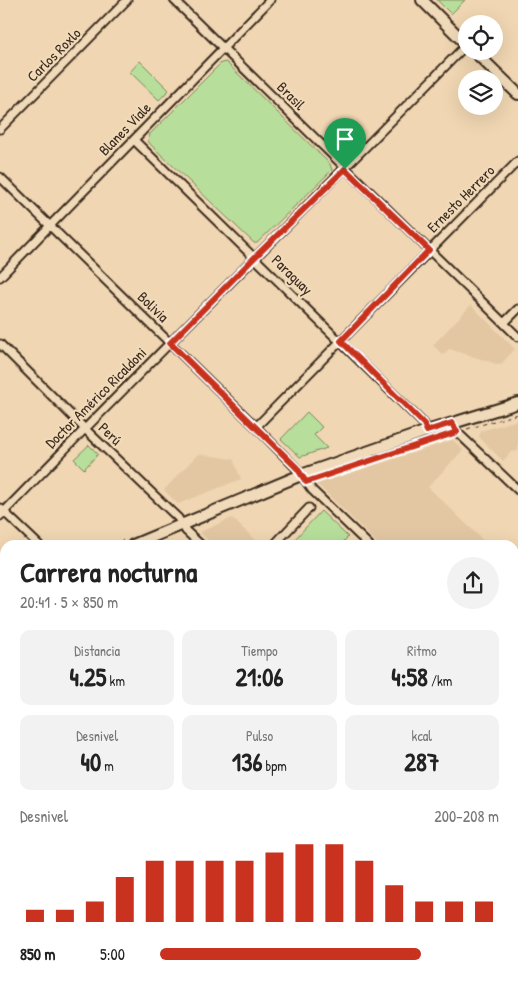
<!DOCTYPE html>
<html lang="es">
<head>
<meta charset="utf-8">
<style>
	body { margin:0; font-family:"Patrick Hand",sans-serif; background:#f2f2f2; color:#222; height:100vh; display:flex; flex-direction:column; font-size:19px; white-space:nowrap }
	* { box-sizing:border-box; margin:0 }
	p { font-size:16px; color:#767676 }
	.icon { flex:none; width:28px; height:28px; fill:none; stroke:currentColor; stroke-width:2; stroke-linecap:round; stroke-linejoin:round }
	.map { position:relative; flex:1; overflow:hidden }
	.panel { position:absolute; left:0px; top:540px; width:519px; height:444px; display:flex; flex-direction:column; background:#fff; border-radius:15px 15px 0 0; box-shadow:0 5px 20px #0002 }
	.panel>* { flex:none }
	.buttons { position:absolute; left:458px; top:15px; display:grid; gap:10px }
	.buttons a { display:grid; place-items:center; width:45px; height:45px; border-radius:50%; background:#fff; box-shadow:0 5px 20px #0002; font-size:25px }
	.pin { position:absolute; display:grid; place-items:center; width:42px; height:42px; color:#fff; margin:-51px -21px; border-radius:50% 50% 50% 0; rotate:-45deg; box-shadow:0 0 5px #0007 }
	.pin .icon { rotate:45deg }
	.round { display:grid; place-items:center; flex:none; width:52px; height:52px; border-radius:26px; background:#f2f2f2 }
	.headline { display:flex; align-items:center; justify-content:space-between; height:85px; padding:0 20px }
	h1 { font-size:28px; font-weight:700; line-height:38px }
	.figures { display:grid; grid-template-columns:repeat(3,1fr); gap:8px; height:85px; padding:5px 20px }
	.figures div { display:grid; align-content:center; border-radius:10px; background:#f2f2f2; text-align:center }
	.figures b { font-size:25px; font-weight:700 }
	.figures small { font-size:14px; font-weight:400 }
	.figures p { font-size:14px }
	.chart { height:140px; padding:10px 20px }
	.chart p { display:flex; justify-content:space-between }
	.chart svg { width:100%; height:90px; margin-top:5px; stroke:#c8321e; stroke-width:6 }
	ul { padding:0 20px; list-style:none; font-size:16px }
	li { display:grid; grid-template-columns:80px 60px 1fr; align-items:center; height:38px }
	li i { height:12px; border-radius:6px; background:#c8321e }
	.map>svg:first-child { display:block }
</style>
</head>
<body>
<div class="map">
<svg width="518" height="983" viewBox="0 0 518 983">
	<rect width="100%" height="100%" fill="#f0d6b2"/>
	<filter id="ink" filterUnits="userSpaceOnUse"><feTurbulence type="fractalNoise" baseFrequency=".02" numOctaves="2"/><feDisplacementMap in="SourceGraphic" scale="10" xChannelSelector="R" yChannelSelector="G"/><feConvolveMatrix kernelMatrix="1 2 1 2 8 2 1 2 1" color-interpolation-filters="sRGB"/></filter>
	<g filter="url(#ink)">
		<path fill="#e3c7a3" d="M 471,305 L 515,349 L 500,365 L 449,349 L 443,355 L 433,345 Z
			M 518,420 L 518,451 L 511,452 L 503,461 L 479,437 L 481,431 Z
			M 453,440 L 463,450 L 428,487 L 488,545 L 379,545 L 317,484 Z
			M 198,454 L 233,459 L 241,479 L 178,504 L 164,490 Z
			M 232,518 L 258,543 L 256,545 L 213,545 L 200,532 Z
			M 5,615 L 5,672 L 0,667 L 0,617 Z"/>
		<path fill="#b7df9b" stroke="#79845c" d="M 437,0 L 465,0 L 451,14 Z
			M 140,61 L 169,90 L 159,100 L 130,72 Z
			M 226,62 L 330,164 L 332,170 L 257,243 L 254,243 L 151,145 L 148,141 L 150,134 L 221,63 Z
			M 307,412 L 322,427 L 314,435 L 327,448 L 300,457 L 281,439 Z
			M 89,445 L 98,454 L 84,469 L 74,459 Z
			M 321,511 L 348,537 L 340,545 L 302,545 L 295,539 Z
			M 0,689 L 5,694 L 5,979 L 183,979 L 180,983 L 0,983 Z
			M 231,979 L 304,979 L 308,983 L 235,983 Z
			M 414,979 L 482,979 L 487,983 L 410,983 Z"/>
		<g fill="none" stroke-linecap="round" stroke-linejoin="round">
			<defs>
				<path id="street" d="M 174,0 L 518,337
					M 0,129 L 127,0
					M 134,140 L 424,424 L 427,431
					M 0,177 L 256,427 L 297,469 L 312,490 L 369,545
					M 0,277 L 270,0
					M 504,323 L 518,309
					M 0,344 L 85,429 L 178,518 L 186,531 L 201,545
					M 452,423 L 457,432 L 518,490
					M 256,427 L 518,161
					M 0,508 L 39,545
					M 0,516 C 153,357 312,203 466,45
					M 274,545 L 309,508
					M 514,675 L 518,670
					M 0,679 L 5,684
					M 514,680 L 518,684
					M 514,853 L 518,848
					M 514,976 L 518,971
					M 315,979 L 319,983
					M 487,979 L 491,983
					M 188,983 L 191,979
					M 398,983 L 402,979
					M 506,983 L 510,979"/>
				<path id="secondary" d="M 422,0 L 466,44
					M 474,51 L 518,94
					M 133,545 L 301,475 L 427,431 L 518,403
					M 0,600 L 5,598"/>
			</defs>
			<use href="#street" stroke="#3b2a1e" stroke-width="11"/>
			<use href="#secondary" stroke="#3b2a1e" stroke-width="14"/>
			<path stroke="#3b2a1e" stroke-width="1" stroke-dasharray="4 4" stroke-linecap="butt" d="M 467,429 L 518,414
				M 410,447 L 449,435
				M 112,545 L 126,539"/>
			<use href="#street" stroke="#f0dab9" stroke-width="7"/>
			<use href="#secondary" stroke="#f0dab9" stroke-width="10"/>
		</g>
	</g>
	<g fill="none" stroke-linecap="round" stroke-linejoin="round" filter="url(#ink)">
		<defs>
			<path id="route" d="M 345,169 L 429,250 L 341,341 L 424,424 L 427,431 L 452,423 L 457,432 L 306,482 L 297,468 L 170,343 L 254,258 Z"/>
		</defs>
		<use href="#route" stroke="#fff" stroke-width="10"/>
		<use href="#route" stroke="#c8321e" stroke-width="6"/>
	</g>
	<g text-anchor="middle" stroke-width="4.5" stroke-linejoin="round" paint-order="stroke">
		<g font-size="15" fill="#3b2a1e" stroke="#f0dab9">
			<text transform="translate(54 55) rotate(-45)" y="5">Carlos Roxlo</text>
			<text transform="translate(291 96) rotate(45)" y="5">Brasil</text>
			<text transform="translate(125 129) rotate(-46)" y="5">Blanes Viale</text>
			<text transform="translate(461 199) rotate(-45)" y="5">Ernesto Herrero</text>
			<text transform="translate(292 275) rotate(44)" y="5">Paraguay</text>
			<text transform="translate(153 307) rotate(44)" y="5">Bolivia</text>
			<text transform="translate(96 398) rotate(-45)" y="5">Doctor Américo Ricaldoni</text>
			<text transform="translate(110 434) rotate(44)" y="5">Perú</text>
		</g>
	</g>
</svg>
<div class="buttons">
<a><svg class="icon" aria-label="locate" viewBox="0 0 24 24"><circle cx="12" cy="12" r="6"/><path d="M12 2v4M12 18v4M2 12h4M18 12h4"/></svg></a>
<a><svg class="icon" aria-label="layers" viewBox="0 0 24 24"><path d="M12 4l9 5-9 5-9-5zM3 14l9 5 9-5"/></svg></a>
</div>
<div class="pin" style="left:345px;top:169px;background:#1e9e55"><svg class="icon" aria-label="arrive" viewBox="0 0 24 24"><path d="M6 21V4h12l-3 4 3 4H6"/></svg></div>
<section class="panel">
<div class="headline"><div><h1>Carrera nocturna</h1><p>20:41 · 5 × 850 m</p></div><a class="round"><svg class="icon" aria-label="share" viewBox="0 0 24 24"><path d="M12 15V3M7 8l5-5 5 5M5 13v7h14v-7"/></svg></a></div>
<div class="figures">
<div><p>Distancia</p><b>4.25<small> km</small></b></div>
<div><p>Tiempo</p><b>21:06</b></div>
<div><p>Ritmo</p><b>4:58<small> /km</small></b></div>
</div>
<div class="figures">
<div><p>Desnivel</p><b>40<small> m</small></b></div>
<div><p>Pulso</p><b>136<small> bpm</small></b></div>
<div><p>kcal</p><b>287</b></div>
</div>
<div class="chart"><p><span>Desnivel</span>200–208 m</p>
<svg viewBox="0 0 160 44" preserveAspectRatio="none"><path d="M5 44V38M15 44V38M25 44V34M35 44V22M45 44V14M55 44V14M65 44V14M75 44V14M85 44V10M95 44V6M105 44V6M115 44V14M125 44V26M135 44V34M145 44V34M155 44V34"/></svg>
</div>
<ul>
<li><b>850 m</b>5:00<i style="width:77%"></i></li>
</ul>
</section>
</div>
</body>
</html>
